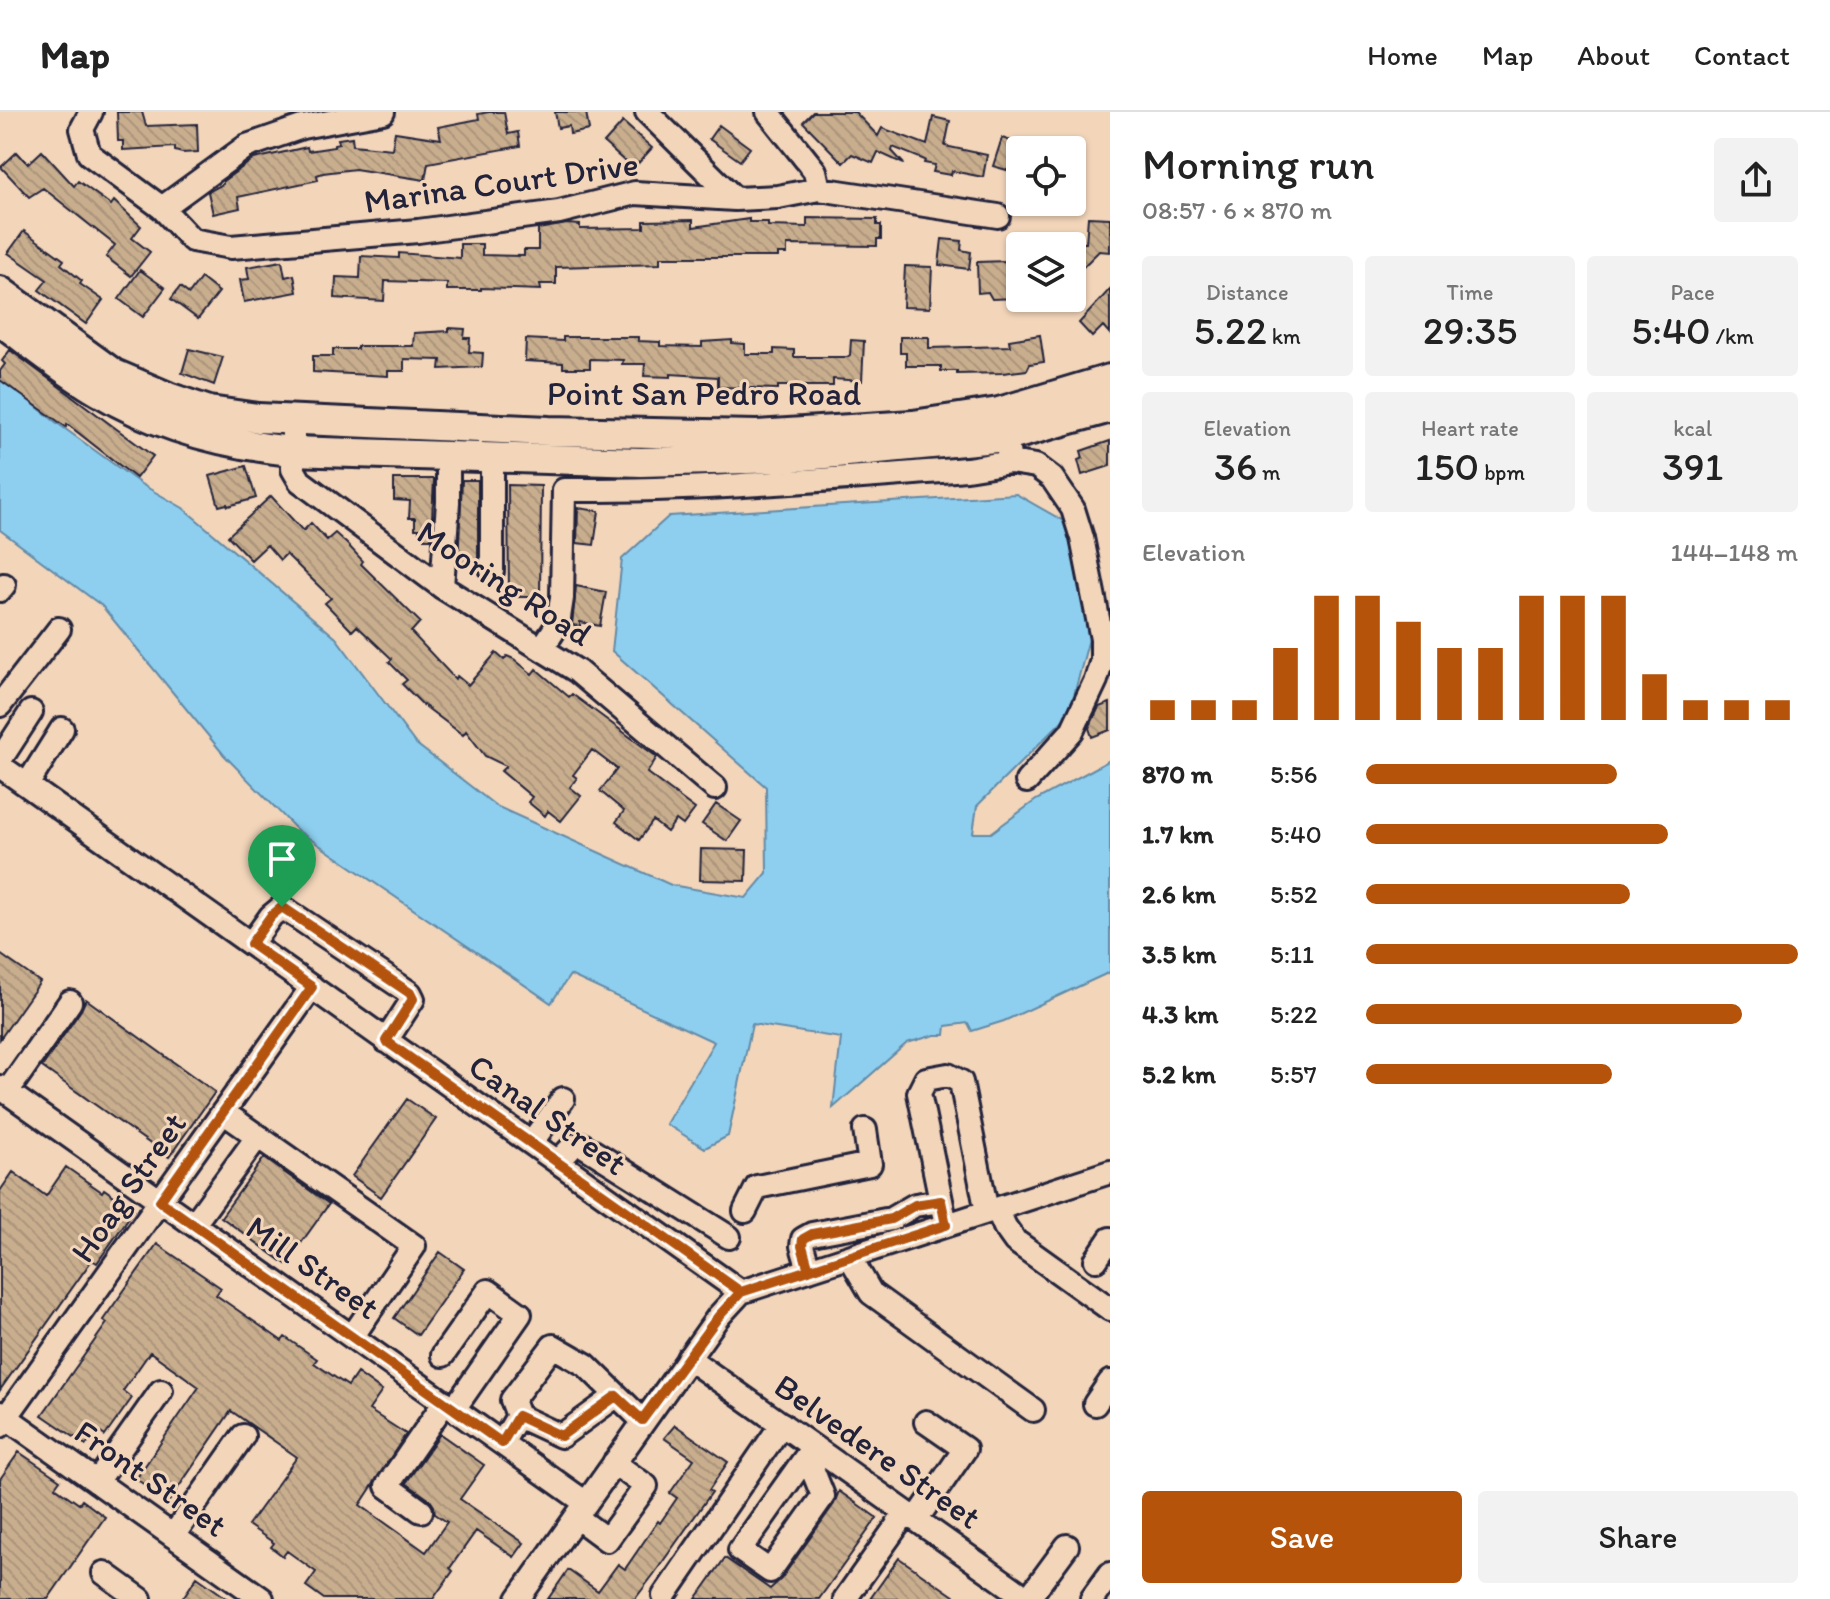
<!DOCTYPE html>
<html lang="en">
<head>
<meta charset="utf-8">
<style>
	body { margin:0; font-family:Itim,sans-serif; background:#f2f2f2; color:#222; height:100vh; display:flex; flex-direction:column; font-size:30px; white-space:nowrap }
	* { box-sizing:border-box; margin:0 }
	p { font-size:26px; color:#767676 }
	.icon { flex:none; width:44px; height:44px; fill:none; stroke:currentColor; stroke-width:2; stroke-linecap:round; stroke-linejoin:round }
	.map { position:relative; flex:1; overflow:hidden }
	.side { display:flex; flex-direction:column; background:#fff; width:720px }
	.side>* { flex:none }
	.controls { position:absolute; left:1006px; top:24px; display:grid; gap:16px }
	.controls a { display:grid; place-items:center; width:80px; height:80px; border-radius:8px; background:#fff; box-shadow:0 2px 6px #0004; font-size:40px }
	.pin { position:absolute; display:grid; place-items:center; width:68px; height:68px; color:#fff; margin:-82px -34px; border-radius:50% 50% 50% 0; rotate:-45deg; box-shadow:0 0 8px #0007 }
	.pin .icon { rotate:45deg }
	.round { display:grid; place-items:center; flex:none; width:84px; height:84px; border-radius:8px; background:#f2f2f2 }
	.headline { display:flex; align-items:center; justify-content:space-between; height:136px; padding:0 32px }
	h1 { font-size:44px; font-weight:600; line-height:60px }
	.figures { display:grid; grid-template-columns:repeat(3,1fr); gap:12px; height:136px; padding:8px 32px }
	.figures div { display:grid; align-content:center; border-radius:8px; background:#f2f2f2; text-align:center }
	.figures b { font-size:40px; font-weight:600 }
	.figures small { font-size:22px; font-weight:400 }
	.figures p { font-size:22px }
	.chart { height:224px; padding:16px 32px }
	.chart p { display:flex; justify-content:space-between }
	.chart svg { width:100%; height:144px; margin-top:8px; stroke:#b45309; stroke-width:6 }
	.cta { display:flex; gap:16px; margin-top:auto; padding:16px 32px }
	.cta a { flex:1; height:92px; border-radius:8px; background:#b45309; color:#fff; font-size:32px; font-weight:600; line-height:92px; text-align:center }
	.cta a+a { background:#f2f2f2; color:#222 }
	ul { padding:0 32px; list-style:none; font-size:26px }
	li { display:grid; grid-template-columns:128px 96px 1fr; align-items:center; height:60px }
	li i { height:20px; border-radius:10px; background:#b45309 }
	header { display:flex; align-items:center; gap:48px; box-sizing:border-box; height:112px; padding:0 40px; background:#fff; border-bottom:2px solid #e0e0e0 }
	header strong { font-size:38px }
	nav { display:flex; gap:44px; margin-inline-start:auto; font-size:28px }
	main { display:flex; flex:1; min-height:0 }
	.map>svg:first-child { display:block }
</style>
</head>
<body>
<header>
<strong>Map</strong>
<nav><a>Home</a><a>Map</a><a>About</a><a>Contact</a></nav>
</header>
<main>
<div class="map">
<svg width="1110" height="1487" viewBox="0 0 1110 1487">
	<defs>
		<pattern id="building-back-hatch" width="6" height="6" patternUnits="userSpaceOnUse" patternTransform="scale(2)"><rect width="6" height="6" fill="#c9ae8e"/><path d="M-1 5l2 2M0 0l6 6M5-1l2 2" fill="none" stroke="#ac957b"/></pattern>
	</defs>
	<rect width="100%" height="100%" fill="#f3d6ba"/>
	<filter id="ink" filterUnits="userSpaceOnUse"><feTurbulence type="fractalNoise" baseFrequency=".0125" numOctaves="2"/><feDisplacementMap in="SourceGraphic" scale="16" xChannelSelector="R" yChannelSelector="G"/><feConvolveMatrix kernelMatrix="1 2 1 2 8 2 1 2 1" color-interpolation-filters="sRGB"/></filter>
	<g filter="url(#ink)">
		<path fill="#8ecfef" stroke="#638aa7" stroke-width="2" d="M 0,265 L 53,308 L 141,372 L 183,396 L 336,526 L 415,631 L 496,694 L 671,773 L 746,786 L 767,761 L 766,675 L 612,539 L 622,447 L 669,404 L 1016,382 L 1065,410 L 1091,519 L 1069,602 L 977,694 L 973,721 L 991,721 L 1036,688 L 1110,648 L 1110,860 L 1004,909 L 972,919 L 968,911 L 946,914 L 945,923 L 935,923 L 907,931 L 833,996 L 841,926 L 752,912 L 728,1024 L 705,1036 L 666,1012 L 714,930 L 570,863 L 551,891 L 297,718 L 224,643 L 102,494 L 0,418 Z"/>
		<path fill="url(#building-back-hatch)" stroke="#22223b" stroke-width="2" d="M 117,0 L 142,0 L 146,14 L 197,12 L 198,40 L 182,41 L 175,39 L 175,35 L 123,38 L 123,29 L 118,29 Z
			M 489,0 L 504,0 L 508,22 L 518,20 L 520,34 L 428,51 L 425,68 L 355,57 L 323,61 L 317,63 L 318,68 L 238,85 L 240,96 L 213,102 L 208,80 L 223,72 L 223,69 L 254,47 L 307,35 L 308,39 L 334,35 L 334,32 L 339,31 L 338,27 L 352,25 L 353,33 L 392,37 L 395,20 L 441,27 L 438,15 L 479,7 L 478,2 Z
			M 555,0 L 586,0 L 589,18 L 570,22 L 569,14 L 558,16 Z
			M 813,0 L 855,0 L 878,24 L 882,16 L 927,33 L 933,5 L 950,9 L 945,34 L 987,43 L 983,65 L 952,59 L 951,63 L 933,60 L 935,53 L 924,51 L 925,48 L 893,35 L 892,39 L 904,52 L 878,40 L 873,51 L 852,42 L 843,51 L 803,10 Z
			M 623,10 L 652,36 L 633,57 L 604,31 Z
			M 719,13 L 750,36 L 740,49 L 709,27 Z
			M 1002,26 L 1020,32 L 1020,62 L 993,54 Z
			M 42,39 L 74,74 L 78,69 L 111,93 L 114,89 L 141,114 L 132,126 L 150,140 L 131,164 L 106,145 L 115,133 L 43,76 L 29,85 L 1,55 L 17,40 L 28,52 Z
			M 1088,105 L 1110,106 L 1110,140 L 1099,139 L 1072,166 L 1072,131 L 1086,131 Z
			M 807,106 L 877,107 L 877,113 L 881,113 L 881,127 L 877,127 L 877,134 L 787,133 L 787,142 L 778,142 L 778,145 L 660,145 L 660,152 L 556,155 L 556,172 L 540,172 L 541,178 L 481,176 L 481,178 L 447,178 L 447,171 L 385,169 L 384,189 L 335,186 L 336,165 L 360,166 L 361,144 L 399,146 L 399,141 L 460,146 L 460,132 L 482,132 L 482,143 L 524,144 L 524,138 L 538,138 L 538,117 L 567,112 L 580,113 L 580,117 L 644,116 L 644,109 L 693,108 L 693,115 L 749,107 L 749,110 L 768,110 L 768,114 L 807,115 Z
			M 24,119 L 64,148 L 61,152 L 82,169 L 80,172 L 103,188 L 86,212 L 39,178 L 47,168 L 8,141 Z
			M 942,127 L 962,129 L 961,138 L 971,140 L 969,157 L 939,153 Z
			M 282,149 L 285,165 L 294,163 L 297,180 L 244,190 L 240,168 L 249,167 L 247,155 Z
			M 1007,149 L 1007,160 L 1020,153 L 1020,180 L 1017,186 L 992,187 L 988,180 L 978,181 L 977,150 Z
			M 905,154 L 932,155 L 930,196 L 903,195 Z
			M 140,158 L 165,176 L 143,205 L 119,187 Z
			M 201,166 L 219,180 L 198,207 L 171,187 L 180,175 L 189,182 Z
			M 1110,177 L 1110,222 L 1103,214 L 1092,225 L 1079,211 Z
			M 449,216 L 465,217 L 464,226 L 470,226 L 469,240 L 483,241 L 482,255 L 440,257 L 441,248 L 404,247 L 404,259 L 388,259 L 388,264 L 313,260 L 313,244 L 333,244 L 333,237 L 357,237 L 357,234 L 413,234 L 414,221 L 449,219 Z
			M 1040,223 L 1044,250 L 1030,252 L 1027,258 L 1003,261 L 957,262 L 957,259 L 941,259 L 941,254 L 906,254 L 906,241 L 900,241 L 900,225 L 929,225 L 929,236 L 1010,234 L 1009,228 Z
			M 563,225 L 638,225 L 638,229 L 660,230 L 660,234 L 702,235 L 702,230 L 732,228 L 732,231 L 745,232 L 745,242 L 774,242 L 774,237 L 794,238 L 794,245 L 847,245 L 850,243 L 851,228 L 864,229 L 862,269 L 833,267 L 833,274 L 778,274 L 778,277 L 718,275 L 718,265 L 671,262 L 671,265 L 644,264 L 645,252 L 622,252 L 623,248 L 590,247 L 590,256 L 563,256 L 563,251 L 525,249 L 526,227 L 563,229 Z
			M 189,237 L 223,245 L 214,273 L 182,261 Z
			M 10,238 L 153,344 L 136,366 L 67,312 L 66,315 L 0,268 L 0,259 L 5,252 L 2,249 Z
			M 1110,329 L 1110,354 L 1082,363 L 1078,348 L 1083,346 L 1081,339 Z
			M 246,354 L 256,386 L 228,394 L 227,392 L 219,394 L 210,364 Z
			M 394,367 L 434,367 L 431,427 L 424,427 L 424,424 L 419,423 L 419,417 L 415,417 L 415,406 L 409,406 L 410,389 L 394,388 Z
			M 462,368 L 478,368 L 478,452 L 458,452 Z
			M 508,373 L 541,374 L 540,485 L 509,485 Z
			M 271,384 L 303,419 L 311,411 L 327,428 L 335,421 L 347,432 L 363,449 L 361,452 L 420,510 L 411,520 L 455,567 L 457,564 L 468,573 L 496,541 L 504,548 L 507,544 L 514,547 L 532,562 L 536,557 L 569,585 L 572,582 L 657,645 L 647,661 L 695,697 L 683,713 L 676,708 L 667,720 L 653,709 L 639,728 L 616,710 L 624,699 L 600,679 L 617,657 L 592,638 L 573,663 L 577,666 L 570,675 L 581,684 L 561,709 L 548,699 L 545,704 L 528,690 L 532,685 L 501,659 L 506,654 L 485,644 L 466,619 L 463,623 L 422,592 L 402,572 L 407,568 L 389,550 L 392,547 L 357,514 L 352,519 L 325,491 L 331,486 L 286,442 L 280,448 L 267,433 L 251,448 L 228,424 Z
			M 578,396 L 599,399 L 594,433 L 577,431 Z
			M 576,474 L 606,480 L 600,514 L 580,510 L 580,514 L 572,513 Z
			M 1110,591 L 1110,618 L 1092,625 L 1089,616 L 1099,595 Z
			M 716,692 L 741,709 L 727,729 L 702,712 Z
			M 701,737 L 747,738 L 746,769 L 700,768 Z
			M 0,842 L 40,870 L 0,927 Z
			M 86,887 L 215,980 L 169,1045 L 42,955 L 81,898 Z
			M 407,987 L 436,1007 L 381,1085 L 352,1064 Z
			M 264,1046 L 329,1092 L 286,1152 L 221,1105 Z
			M 66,1055 L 102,1080 L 104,1077 L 134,1098 L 97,1151 L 92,1148 L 0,1278 L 0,1079 L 13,1060 L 46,1084 Z
			M 157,1132 L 221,1176 L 216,1183 L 282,1229 L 285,1225 L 317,1247 L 314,1251 L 348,1274 L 357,1261 L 382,1279 L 369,1298 L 406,1322 L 360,1393 L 426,1440 L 447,1410 L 435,1402 L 434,1394 L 430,1388 L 406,1371 L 440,1322 L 484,1353 L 460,1387 L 524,1431 L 514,1445 L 476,1419 L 450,1456 L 453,1459 L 433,1487 L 324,1487 L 306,1474 L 316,1460 L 287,1439 L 283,1444 L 271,1435 L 274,1431 L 248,1413 L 297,1345 L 231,1299 L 169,1389 L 136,1367 L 199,1275 L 150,1240 L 123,1279 L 132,1286 L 105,1324 L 96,1318 L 86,1333 L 42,1303 L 107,1211 L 103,1208 Z
			M 440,1140 L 464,1157 L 418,1223 L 394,1206 Z
			M 675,1313 L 728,1350 L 709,1378 L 712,1380 L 654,1462 L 635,1487 L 548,1487 L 568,1458 L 598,1479 L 618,1452 L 625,1457 L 658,1409 L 660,1411 L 677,1386 L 670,1381 L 694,1347 L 664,1326 Z
			M 19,1340 L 60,1368 L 55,1375 L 79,1392 L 82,1388 L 105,1405 L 48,1487 L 0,1487 L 0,1367 Z
			M 839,1379 L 877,1406 L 819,1487 L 696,1487 L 725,1446 L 770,1477 L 781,1467 L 834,1392 Z
			M 899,1446 L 958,1487 L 870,1487 Z
			M 197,1465 L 228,1487 L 182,1487 Z"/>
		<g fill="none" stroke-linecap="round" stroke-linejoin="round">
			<defs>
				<path id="minor" d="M 91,0 L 82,17 L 89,42 L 162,96 L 192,128 L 231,135 L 418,119 L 559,100 L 635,81 L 735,87 L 778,85 L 819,77 L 998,104
					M 647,0 L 735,87
					M 768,0 L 815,59 L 819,77
					M 162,96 L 247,34 L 302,15 L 383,0
					M 293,308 L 293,357 L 300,369 L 442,475 L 577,559 L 715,676
					M 1008,338 L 1010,350 L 1036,354 L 1052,366 L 1073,397 L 1082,426 L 1102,527 L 1102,548 L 1096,568 L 1072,619 L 1027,669
					M 492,459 L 492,345
					M 442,475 L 448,390 L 448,344
					M 0,478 L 4,473
					M 543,535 L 558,512 L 562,486 L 564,378 C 698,379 833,367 967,357 L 1010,350
					M 0,593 L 59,517
					M 0,648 L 31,600
					M 0,654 L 741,1180
					M 27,673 L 62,617
					M 251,832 L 271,804 L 282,795 L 410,881 L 413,887 L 386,929
					M 0,975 L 586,1391
					M 7,980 L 70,890
					M 223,1000 L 414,1134 L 352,1225
					M 531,1031 L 563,987
					M 558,1050 L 573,1034 L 581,1032 L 729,1125
					M 997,1097 L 1005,1115 L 1015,1129 L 1110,1197
					M 745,1099 L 757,1075 L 870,1052 L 865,1018
					M 194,1112 L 258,1024
					M 946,1113 L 919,981 L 926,967 L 948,963 L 961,970 L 987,1100
					M 850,1145 L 871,1181 L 1033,1298
					M 1096,1148 L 1110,1127
					M 809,1158 L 802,1134 L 803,1127 L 812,1122 L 891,1107 L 915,1093 L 941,1089
					M 443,1243 L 488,1179 L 520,1202 L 454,1297
					M 688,1246 L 1028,1487
					M 1095,1292 L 1110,1270
					M 0,1301 L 262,1487
					M 518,1304 L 561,1324 L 616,1284
					M 0,1314 L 312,875
					M 502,1331 L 518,1304 L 512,1288 L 553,1234 L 586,1253 L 642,1308
					M 807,1344 L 823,1384 L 770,1459 L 740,1438 L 813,1335
					M 97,1370 L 161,1279
					M 421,1399 L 387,1374 L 445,1290
					M 576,1405 L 607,1428 L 646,1374 L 614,1351
					M 916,1408 L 965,1337 L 926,1310
					M 173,1424 L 243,1324
					M 104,1461 L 140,1487
					M 664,1484 L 782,1312
					M 518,1487 L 718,1205 L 741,1180 L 1110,1060
					M 845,1487 L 906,1401
					M 1028,1487 L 1067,1434
					M 1092,1487 L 1110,1462"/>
				<path id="major" d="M 0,179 L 114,262 L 168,285 L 209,299 L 258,306 L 549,319 L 757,323 L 913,313 L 999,300 L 1110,267
					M 0,209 C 33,233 65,260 100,280 C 158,315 225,332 291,339 L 641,350 L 782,346 L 1006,325 L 1110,296"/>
			</defs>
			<use href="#minor" stroke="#22223b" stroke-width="28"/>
			<use href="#major" stroke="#22223b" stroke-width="34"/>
			<use href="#minor" stroke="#f3d6ba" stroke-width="22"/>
			<use href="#major" stroke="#f3d6ba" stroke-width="28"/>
		</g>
	</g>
	<g fill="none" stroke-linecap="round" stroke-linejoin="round" filter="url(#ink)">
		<defs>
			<path id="route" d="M 282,795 L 271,804 L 251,832 L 312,875 L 160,1089 L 502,1331 L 518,1304 L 561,1324 L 616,1284 L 642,1308 L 718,1205 L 741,1180 L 809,1158 L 802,1134 L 803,1127 L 812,1122 L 891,1107 L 915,1093 L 941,1089 L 946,1113 L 741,1180 L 386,929 L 413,887 L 410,881 L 282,795"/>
		</defs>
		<use href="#route" stroke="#fff" stroke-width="16"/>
		<use href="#route" stroke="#b45309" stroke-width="10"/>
	</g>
	<g text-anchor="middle" stroke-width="6" stroke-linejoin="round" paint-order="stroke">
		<g font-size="34" fill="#22223b" stroke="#f3d6ba">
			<text transform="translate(501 70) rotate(-8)" y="12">Marina Court Drive</text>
			<text x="704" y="293">Point San Pedro Road</text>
			<text transform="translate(505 471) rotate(33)" y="12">Mooring Road</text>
			<text transform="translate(548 1002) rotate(35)" y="12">Canal Street</text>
			<text transform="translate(128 1075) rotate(-55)" y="12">Hoag Street</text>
			<text transform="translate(313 1155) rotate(35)" y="12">Mill Street</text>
			<text transform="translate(878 1339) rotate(35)" y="12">Belvedere Street</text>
			<text transform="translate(151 1366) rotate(35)" y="12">Front Street</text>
		</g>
	</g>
</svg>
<div class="controls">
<a><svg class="icon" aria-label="locate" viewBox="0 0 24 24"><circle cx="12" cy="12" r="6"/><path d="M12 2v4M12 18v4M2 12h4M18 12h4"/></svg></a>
<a><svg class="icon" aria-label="layers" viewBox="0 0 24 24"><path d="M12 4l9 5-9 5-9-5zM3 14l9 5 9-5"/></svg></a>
</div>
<div class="pin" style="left:282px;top:795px;background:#1e9e55"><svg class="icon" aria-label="arrive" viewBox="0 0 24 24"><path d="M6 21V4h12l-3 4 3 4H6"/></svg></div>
</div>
<section class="side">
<div class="headline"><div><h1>Morning run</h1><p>08:57 · 6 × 870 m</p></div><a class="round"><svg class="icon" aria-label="share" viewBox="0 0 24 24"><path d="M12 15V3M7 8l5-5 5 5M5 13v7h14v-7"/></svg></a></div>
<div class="figures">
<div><p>Distance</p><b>5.22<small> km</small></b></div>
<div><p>Time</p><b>29:35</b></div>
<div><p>Pace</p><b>5:40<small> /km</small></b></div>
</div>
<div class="figures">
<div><p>Elevation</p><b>36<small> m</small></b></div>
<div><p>Heart rate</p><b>150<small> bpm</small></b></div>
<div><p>kcal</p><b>391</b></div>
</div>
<div class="chart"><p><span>Elevation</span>144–148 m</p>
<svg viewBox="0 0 160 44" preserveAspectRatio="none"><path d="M5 44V38M15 44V38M25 44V38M35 44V22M45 44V6M55 44V6M65 44V14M75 44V22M85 44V22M95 44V6M105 44V6M115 44V6M125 44V30M135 44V38M145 44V38M155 44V38"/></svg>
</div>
<ul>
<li><b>870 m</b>5:56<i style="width:58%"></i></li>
<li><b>1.7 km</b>5:40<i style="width:70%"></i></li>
<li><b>2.6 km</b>5:52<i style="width:61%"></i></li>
<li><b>3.5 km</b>5:11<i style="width:100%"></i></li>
<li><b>4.3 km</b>5:22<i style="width:87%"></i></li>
<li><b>5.2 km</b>5:57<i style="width:57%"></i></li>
</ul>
<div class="cta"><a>Save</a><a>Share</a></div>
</section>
</main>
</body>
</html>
